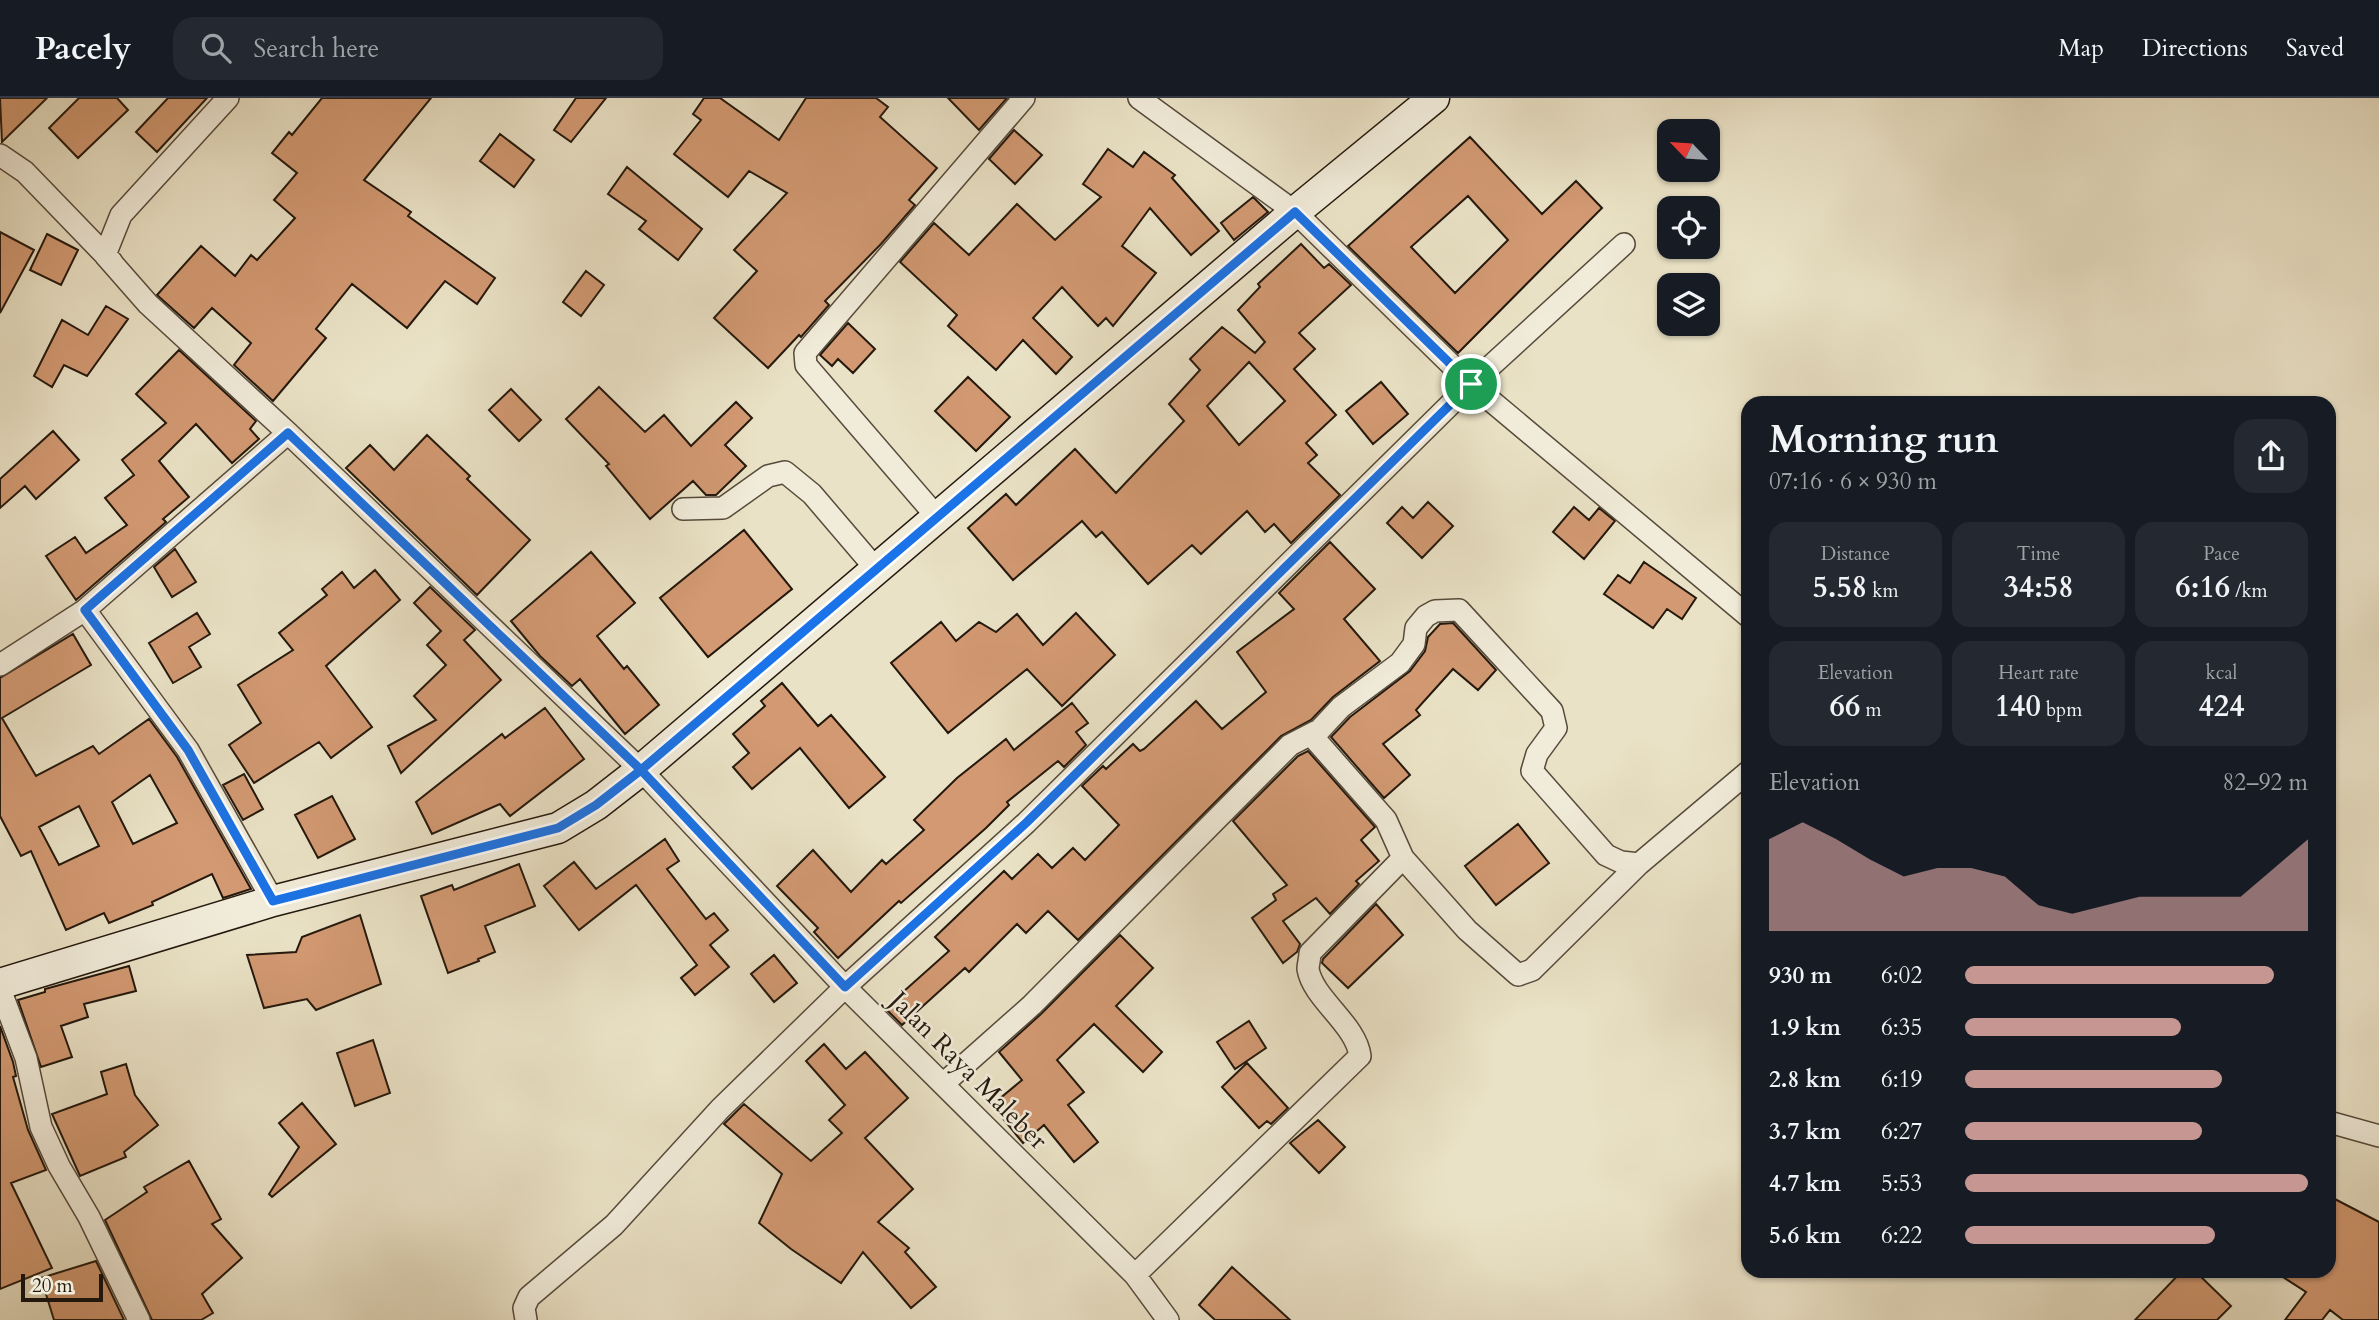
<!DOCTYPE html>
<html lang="en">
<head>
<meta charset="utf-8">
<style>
	body { margin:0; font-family:Cardo,serif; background:#242831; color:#f1f3f6; height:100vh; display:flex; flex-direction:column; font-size:26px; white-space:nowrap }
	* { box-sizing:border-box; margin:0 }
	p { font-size:23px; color:#9ea1a6 }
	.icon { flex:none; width:38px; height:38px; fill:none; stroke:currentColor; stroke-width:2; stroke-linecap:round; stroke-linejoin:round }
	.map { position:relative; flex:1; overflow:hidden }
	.side { position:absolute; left:1741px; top:298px; width:595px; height:882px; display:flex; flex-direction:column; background:#171b24; border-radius:21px; box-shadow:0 2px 5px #0004 }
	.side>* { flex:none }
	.needle { width:46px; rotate:295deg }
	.controls { position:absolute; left:1657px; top:21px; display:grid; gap:14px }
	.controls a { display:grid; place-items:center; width:63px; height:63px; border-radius:14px; background:#171b24; box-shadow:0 2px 5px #0004; font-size:35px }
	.scale { position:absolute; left:21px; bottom:18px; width:82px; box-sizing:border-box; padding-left:7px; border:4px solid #24180d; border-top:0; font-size:19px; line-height:24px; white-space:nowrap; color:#24180d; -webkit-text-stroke:5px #f1ecda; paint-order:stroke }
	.pin { position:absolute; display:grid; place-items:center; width:60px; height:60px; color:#fff; margin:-30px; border:4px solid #fff; border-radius:50%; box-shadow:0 2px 7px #0007 }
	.round { display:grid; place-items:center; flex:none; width:74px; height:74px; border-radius:21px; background:#242831 }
	.summary { display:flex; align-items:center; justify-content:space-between; height:119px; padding:0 28px }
	h1 { font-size:38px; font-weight:800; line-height:52px }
	.stats { display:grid; grid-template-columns:repeat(3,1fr); gap:10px; height:119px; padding:7px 28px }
	.stats div { display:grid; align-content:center; border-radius:18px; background:#242831; text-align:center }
	.stats b { font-size:30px; font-weight:800 }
	.stats small { font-size:19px; font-weight:400 }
	.stats p { font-size:19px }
	.chart { height:196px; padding:14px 28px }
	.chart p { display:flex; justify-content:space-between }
	.chart svg { width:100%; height:126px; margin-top:7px; fill:#c59692; opacity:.7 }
	ul { padding:0 28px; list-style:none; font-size:23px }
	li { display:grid; grid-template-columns:112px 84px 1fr; align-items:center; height:52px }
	li i { height:18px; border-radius:9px; background:#c59692 }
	header { display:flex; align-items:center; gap:42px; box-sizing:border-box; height:98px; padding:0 35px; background:#171b24; border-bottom:2px solid #363941 }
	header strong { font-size:33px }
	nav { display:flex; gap:38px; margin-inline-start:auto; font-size:24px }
	.search { width:490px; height:63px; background:#242831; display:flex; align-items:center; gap:18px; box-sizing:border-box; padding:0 24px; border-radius:21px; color:#9ea1a6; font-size:26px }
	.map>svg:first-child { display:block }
</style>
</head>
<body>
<header>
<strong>Pacely</strong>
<div class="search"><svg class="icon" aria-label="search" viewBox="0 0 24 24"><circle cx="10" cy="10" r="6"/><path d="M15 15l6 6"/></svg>Search here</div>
<nav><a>Map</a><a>Directions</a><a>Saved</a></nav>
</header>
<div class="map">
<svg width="2379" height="1222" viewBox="0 0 2379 1222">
	<rect width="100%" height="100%" fill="#eae2c6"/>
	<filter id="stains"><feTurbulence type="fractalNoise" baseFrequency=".00286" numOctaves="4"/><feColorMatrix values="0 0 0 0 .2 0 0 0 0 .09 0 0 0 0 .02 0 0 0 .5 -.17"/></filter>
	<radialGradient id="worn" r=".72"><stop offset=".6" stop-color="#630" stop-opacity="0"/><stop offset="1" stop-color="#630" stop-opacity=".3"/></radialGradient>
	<path fill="#d29972" stroke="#24180d" stroke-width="2" fill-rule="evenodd" d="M 0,0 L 47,0 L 2,44 Z
		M 79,0 L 117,0 L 128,12 L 78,60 L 49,30 Z
		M 168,0 L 207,0 L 157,54 L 136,34 Z
		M 322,0 L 431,0 L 364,82 L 411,114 L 408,118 L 495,180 L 477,206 L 445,183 L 407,230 L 352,186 L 316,231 L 326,240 L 273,303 L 234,267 L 251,245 L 212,210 L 194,230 L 157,197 L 201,148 L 235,178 L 251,157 L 257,162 L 295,120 L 274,102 L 297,75 L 272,55 L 289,34 L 292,37 Z
		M 576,0 L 606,0 L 571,44 L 554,32 Z
		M 704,0 L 720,0 L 779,42 L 806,0 L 876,0 L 888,9 L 880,19 L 937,70 L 909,102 L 915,107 L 881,146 L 825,203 L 829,207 L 801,239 L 799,237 L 768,270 L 714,220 L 757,173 L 734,152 L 787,95 L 749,73 L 728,99 L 674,56 L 701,22 L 693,16 Z
		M 948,0 L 1007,0 L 979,32 Z
		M 1014,32 L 1042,57 L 1015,86 L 989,61 Z
		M 500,36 L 534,62 L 514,89 L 480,63 Z
		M 1470,39 L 1542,116 L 1576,83 L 1602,110 L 1458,255 L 1348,148 ZM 1468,98 L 1508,142 L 1455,195 L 1411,149 Z
		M 1108,51 L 1133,69 L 1144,54 L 1175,77 L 1172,80 L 1219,133 L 1191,157 L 1150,110 L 1122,148 L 1156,175 L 1113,228 L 1106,220 L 1098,228 L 1062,189 L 1033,220 L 1072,259 L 1056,276 L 1023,242 L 996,272 L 948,228 L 957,217 L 900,164 L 934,125 L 969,157 L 1017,106 L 1055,142 L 1101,99 L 1083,86 Z
		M 627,69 L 702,131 L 678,162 L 639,131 L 646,123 L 608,96 Z
		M 1253,99 L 1268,114 L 1234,142 L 1221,125 Z
		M 0,134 L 34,152 L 0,215 Z
		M 47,136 L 78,152 L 61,187 L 30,172 Z
		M 1301,146 L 1324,170 L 1329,166 L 1351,187 L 1299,235 L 1315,251 L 1294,271 L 1336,317 L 1306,345 L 1317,357 L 1308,365 L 1340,397 L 1291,445 L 1274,426 L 1265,434 L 1247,413 L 1201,456 L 1192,447 L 1148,486 L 1102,434 L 1096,439 L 1082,423 L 1013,482 L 968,430 L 1006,396 L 1016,407 L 1075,351 L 1116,395 L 1184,323 L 1169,306 L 1200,272 L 1190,261 L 1222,229 L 1255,255 L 1265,244 L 1238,212 L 1260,189 L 1258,186 ZM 1249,264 L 1285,303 L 1239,347 L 1207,308 Z
		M 586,173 L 604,187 L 581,218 L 563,204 Z
		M 106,208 L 128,221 L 87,278 L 64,267 L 52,289 L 34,278 L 62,222 L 88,237 Z
		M 848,225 L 875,251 L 853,275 L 838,261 L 832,268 L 820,257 Z
		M 179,252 L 256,323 L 250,331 L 259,341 L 232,365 L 196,326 L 159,363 L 189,399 L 163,421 L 166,424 L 76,502 L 46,458 L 75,439 L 86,455 L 127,427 L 105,400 L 134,377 L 122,362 L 166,325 L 136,296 Z
		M 968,279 L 1010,319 L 976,353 L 935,313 Z
		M 1381,284 L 1408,316 L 1373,346 L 1346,313 Z
		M 599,289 L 645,334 L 664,317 L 691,348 L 736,304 L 752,320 L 725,347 L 746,368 L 716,397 L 706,397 L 693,383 L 650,421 L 606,368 L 609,366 L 566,321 Z
		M 511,291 L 541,322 L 519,343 L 489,312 Z
		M 53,333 L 79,362 L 36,401 L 25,388 L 0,410 L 0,381 Z
		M 427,337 L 470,378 L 467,381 L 530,442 L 477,497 L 346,370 L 370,347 L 394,372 Z
		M 1428,404 L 1453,428 L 1422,460 L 1387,425 L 1402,409 L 1413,420 Z
		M 1574,409 L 1589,422 L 1599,410 L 1615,423 L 1584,461 L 1553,434 Z
		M 744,432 L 792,491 L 708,559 L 660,500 Z
		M 1330,444 L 1375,491 L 1344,521 L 1380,563 L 1333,599 L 1311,622 L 1281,638 L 1078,842 L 1048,813 L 1026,835 L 1017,826 L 969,874 L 965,870 L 902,927 L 885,910 L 949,853 L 935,839 L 1004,773 L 1012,781 L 1038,756 L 1052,770 L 1073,750 L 1085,762 L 1119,727 L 1082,688 L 1103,668 L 1106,671 L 1133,646 L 1140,653 L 1144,651 L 1196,603 L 1222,631 L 1266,594 L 1237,554 L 1294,511 L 1279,495 Z
		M 175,451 L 196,484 L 172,499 L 154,469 Z
		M 591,454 L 635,505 L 597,538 L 624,571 L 627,568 L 659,607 L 625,636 L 580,581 L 572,588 L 540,558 L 511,523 Z
		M 1644,464 L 1696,500 L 1682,521 L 1667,511 L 1653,530 L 1604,496 L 1618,477 L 1630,485 Z
		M 375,472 L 400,502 L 326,568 L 372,629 L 331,660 L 319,644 L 254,685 L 229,647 L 261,625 L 238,587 L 293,552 L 279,535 L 327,497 L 322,491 L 342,474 L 354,490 Z
		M 430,489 L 475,532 L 464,542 L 501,582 L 401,675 L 388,648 L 436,622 L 414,598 L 446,567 L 427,547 L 441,533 L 414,505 Z
		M 197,515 L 210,536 L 189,549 L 201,569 L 173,585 L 149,545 Z
		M 1076,515 L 1115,557 L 1062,608 L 1027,571 L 948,635 L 891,565 L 941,524 L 956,543 L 979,524 L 996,534 L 1017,516 L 1043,547 Z
		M 1453,525 L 1496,572 L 1478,592 L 1453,571 L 1416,612 L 1420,617 L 1383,646 L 1410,677 L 1384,700 L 1331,639 L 1350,619 L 1410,573 L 1425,553 L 1428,539 L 1440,526 Z
		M 73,536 L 91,567 L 2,620 L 36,678 L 93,648 L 99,656 L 149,621 L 177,659 L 251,791 L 223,800 L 212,776 L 152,804 L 153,807 L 109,825 L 104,815 L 66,832 L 31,753 L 21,758 L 0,718 L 0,580 ZM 150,677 L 177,725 L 133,746 L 112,704 ZM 79,708 L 99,748 L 59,767 L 39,729 Z
		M 782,585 L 818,628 L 831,617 L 885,679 L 849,710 L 800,650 L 752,691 L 733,669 L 749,655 L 733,636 L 765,608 L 761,603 Z
		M 1072,605 L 1088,625 L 1076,634 L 1086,647 L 1064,669 L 1058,663 L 1007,704 L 1009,707 L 986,730 L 901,805 L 899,803 L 838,860 L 814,834 L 818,830 L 777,788 L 813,752 L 851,794 L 882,762 L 886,766 L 924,732 L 914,722 L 957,680 L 1006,641 L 1014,652 Z
		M 545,610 L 584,661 L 510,718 L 500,706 L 432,736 L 416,704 L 502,636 L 505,640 Z
		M 1308,653 L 1375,729 L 1361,742 L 1379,763 L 1356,783 L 1359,786 L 1330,816 L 1316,800 L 1283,823 L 1300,846 L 1297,854 L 1283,865 L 1252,820 L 1276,802 L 1273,796 L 1287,787 L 1233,723 L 1298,658 Z
		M 244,676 L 263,711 L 243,722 L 223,687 Z
		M 332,698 L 355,741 L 318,760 L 295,717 Z
		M 1518,726 L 1549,765 L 1496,807 L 1465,768 Z
		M 665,741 L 679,763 L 667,771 L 706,821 L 714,815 L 728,832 L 710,847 L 729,869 L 695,897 L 681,880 L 697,867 L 636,787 L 579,832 L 544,788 L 574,764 L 596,791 Z
		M 519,766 L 535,808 L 485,828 L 495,854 L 478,861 L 479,863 L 448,875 L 421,798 L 452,787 L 454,792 Z
		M 1376,806 L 1403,837 L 1348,890 L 1322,865 L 1323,861 Z
		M 360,817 L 381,886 L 316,912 L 307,901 L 264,910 L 247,857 L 296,854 L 302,839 Z
		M 1120,837 L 1153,870 L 1116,908 L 1162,954 L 1143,974 L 1094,926 L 1057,962 L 1084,994 L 1068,1007 L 1098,1044 L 1074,1064 L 1044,1027 L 1023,1045 L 992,1007 L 1022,982 L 999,954 L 1041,916 Z
		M 774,857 L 797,885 L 774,904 L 751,876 Z
		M 129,868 L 136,893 L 84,906 L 88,919 L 61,928 L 72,959 L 41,969 L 18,902 L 45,894 L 45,891 Z
		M 1249,923 L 1266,950 L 1235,971 L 1217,944 Z
		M 0,928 L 13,964 L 16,978 L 13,979 L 28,1032 L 46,1072 L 11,1085 L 52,1170 L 0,1191 Z
		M 373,942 L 390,995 L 355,1008 L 337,955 Z
		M 824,946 L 846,971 L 865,954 L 908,1000 L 865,1040 L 913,1091 L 878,1124 L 909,1150 L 905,1154 L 936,1189 L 911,1210 L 863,1154 L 841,1185 L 791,1151 L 759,1125 L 782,1076 L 724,1026 L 744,1006 L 811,1063 L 842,1035 L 829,1022 L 845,1007 L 806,963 Z
		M 1247,965 L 1288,1010 L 1271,1026 L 1267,1023 L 1259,1030 L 1222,989 Z
		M 126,966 L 135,997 L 158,1027 L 124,1054 L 126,1059 L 80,1078 L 52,1016 L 107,996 L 101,974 Z
		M 302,1005 L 336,1046 L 272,1099 L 269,1096 L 299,1049 L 279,1025 Z
		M 1318,1022 L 1345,1049 L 1319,1075 L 1290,1045 Z
		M 189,1063 L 221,1121 L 212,1126 L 242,1160 L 202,1196 L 213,1215 L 201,1222 L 152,1222 L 105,1122 L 147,1094 L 144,1089 Z
		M 2329,1098 L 2379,1124 L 2379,1222 L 2343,1222 L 2330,1212 L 2322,1222 L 2285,1222 L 2306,1194 L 2272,1172 L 2329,1172 Z
		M 96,1163 L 124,1222 L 54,1222 L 41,1180 Z
		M 1232,1169 L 1290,1222 L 1215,1222 L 1199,1207 Z
		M 2183,1172 L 2194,1172 L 2231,1208 L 2217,1222 L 2135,1222 Z"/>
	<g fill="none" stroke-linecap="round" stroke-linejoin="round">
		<defs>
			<path id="minor" d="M 228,0 L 121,117 L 105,157 L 148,206 L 288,335 L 641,672 L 845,889 L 1135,1177 L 1168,1222
				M 1139,0 L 1295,114 L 1471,286 L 1748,518
				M 0,57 L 25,74 L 112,164
				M 683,411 L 723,410 L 768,378 L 785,374 L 812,396 L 876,471
				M 937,419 L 806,267 L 805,255 L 1024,0
				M 85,512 L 188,652 L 273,803
				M 0,567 L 85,512 L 288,335
				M 1403,760 L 1467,832 L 1518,877 L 1532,872 L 1639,766
				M 0,891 L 26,960 L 41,1029 L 59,1068 L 89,1119 L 139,1222
				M 943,986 L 1032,907 L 1290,647 L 1315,634
				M 2329,1024 L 2379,1038
				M 1135,1177 L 1360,958 C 1356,926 1313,901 1308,871 C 1308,867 1310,860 1310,855 L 1403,760 L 1386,722 L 1313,639 L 1341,609 L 1400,565 L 1414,546 L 1416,530 L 1426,518 L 1435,513 L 1459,512 L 1552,613 L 1556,630 L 1537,656 L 1532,673 L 1606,757 L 1621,764 L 1639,766 L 1748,674
				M 526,1222 L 524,1210 L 529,1199 L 614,1127 L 720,1011 L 845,889 L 1026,725 L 1471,286 L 1624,146"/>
			<path id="secondary" d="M 0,886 L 273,803 L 558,730 L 596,707 L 641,672 L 1295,114 L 1434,0"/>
		</defs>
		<use href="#minor" stroke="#564a3b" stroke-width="24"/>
		<use href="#secondary" stroke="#24180d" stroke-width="33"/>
		<use href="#minor" stroke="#f1ecda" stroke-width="21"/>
		<use href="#secondary" stroke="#f1ecda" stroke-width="30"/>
	</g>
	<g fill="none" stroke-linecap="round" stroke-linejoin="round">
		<defs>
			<path id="route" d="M 1471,286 L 1295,114 L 641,672 L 288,335 L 85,512 L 188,652 L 273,803 L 558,730 L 596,707 L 641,672 L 845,889 L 1026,725 L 1471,286"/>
		</defs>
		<use href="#route" stroke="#fff" stroke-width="14"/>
		<use href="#route" stroke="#1a73e8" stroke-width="9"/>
	</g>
	<g text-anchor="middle" stroke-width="5" stroke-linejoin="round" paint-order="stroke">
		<g font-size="26" fill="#24180d" stroke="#f1ecda">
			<text transform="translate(969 972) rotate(45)" y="9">Jalan Raya Maleber</text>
		</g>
	</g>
	<rect width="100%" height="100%" filter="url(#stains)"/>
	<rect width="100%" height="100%" fill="url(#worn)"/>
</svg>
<div class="controls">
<a><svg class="needle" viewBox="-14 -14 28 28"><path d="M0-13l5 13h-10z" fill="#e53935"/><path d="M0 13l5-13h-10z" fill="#9ea1a6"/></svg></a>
<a><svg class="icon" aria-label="locate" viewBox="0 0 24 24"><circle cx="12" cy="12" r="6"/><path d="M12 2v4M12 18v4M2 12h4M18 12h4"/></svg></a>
<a><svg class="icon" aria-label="layers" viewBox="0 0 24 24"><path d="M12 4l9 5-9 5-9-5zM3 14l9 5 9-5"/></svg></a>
</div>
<div class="scale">20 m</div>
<div class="pin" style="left:1471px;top:286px;background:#1e9e55"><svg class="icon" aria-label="arrive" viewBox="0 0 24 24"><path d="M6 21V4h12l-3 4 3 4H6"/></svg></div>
<section class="side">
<div class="summary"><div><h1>Morning run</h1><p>07:16 · 6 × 930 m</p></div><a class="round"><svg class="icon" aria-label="share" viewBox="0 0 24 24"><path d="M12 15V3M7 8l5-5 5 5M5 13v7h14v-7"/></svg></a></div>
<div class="stats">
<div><p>Distance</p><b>5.58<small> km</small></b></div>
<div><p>Time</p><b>34:58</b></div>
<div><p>Pace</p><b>6:16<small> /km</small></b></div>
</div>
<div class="stats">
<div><p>Elevation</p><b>66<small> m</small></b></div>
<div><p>Heart rate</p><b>140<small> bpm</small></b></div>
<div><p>kcal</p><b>424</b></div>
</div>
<div class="chart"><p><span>Elevation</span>82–92 m</p>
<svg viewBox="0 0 160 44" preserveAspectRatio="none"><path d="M0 44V12L10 6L20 12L30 19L40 25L50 22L60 22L70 25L80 35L90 38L100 35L110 32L120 32L130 32L140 32L150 22L160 12V44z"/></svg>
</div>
<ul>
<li><b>930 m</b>6:02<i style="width:90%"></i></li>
<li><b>1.9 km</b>6:35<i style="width:63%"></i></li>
<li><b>2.8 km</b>6:19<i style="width:75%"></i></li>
<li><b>3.7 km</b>6:27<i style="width:69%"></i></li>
<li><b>4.7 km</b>5:53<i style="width:100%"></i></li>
<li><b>5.6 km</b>6:22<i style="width:73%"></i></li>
</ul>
</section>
</div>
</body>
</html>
